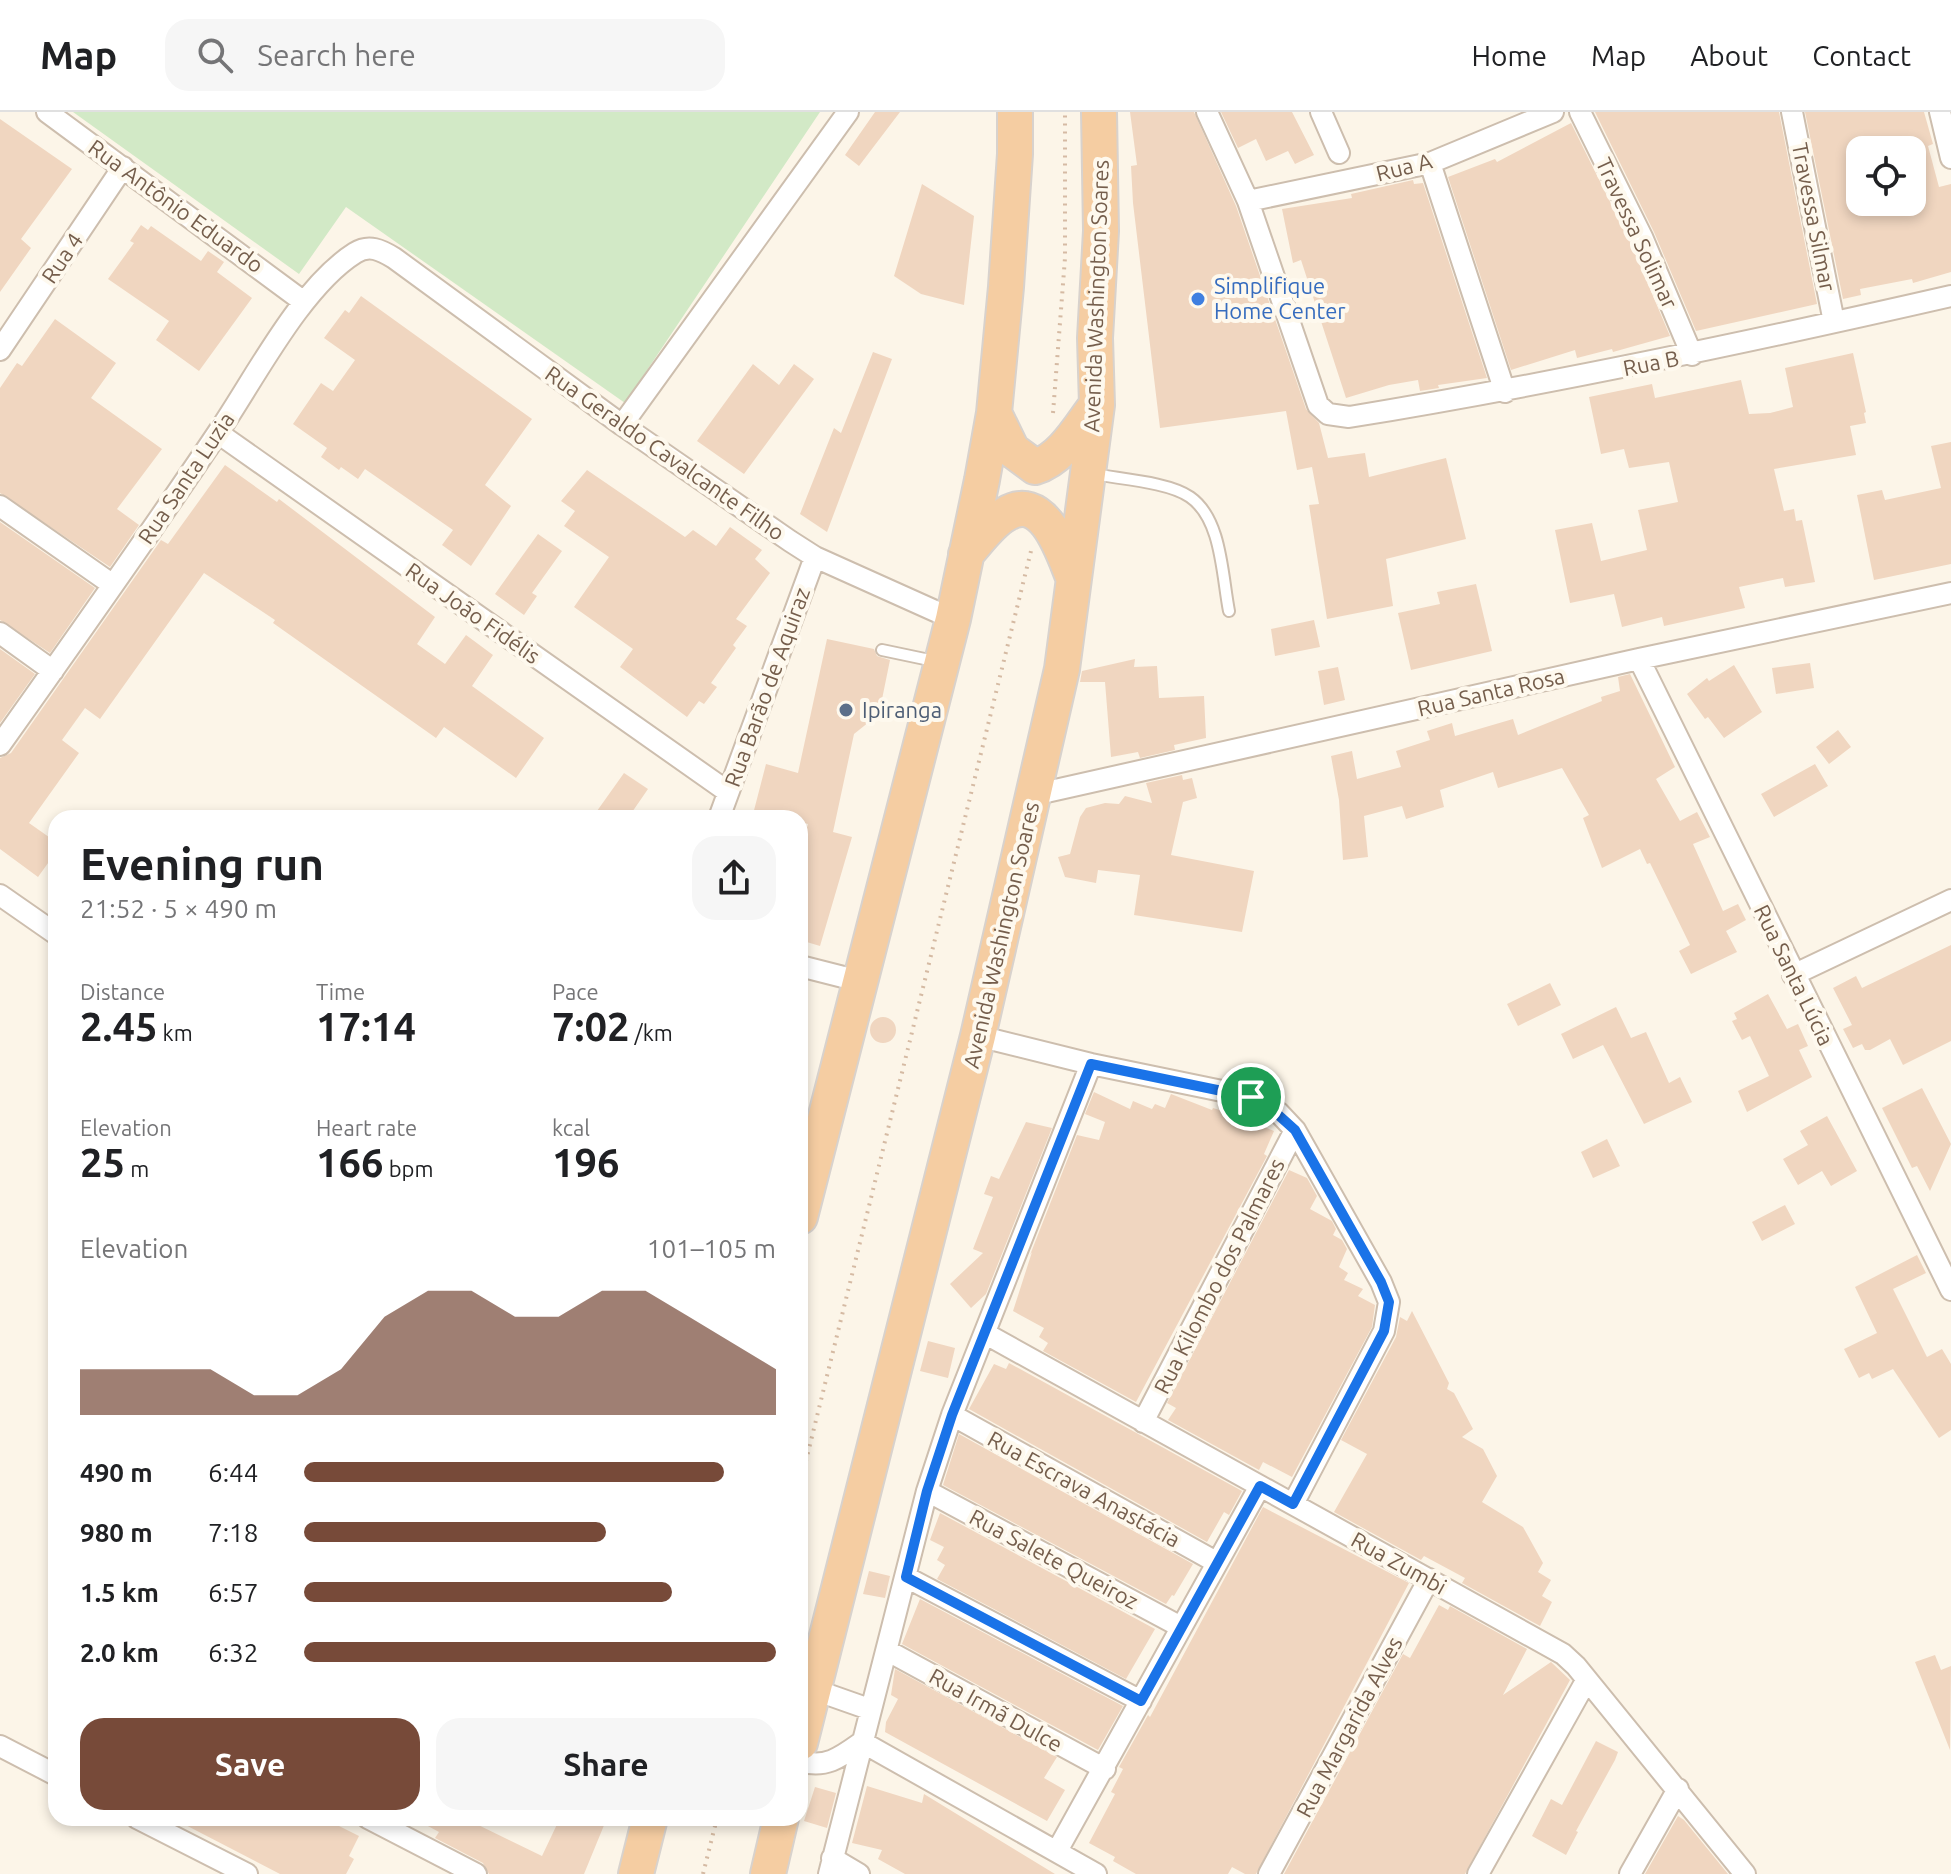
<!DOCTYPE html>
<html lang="en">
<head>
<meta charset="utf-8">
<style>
	body { margin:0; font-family:Ubuntu,sans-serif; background:#f6f6f6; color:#202124; height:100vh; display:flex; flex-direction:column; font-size:30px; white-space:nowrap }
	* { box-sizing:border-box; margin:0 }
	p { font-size:26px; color:#757577 }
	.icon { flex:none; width:44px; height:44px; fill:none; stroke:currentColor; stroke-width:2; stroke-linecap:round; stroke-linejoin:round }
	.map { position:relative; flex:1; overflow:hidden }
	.panel { position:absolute; left:48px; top:698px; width:760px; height:1016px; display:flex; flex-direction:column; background:#fff; border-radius:24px; box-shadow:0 4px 12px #0003 }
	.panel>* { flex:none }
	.tools { position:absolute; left:1846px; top:24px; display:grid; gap:16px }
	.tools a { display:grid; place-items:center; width:80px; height:80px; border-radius:16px; background:#fff; box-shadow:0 4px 12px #0003; font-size:40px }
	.pin { position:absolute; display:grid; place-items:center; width:68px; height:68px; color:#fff; margin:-34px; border:4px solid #fff; border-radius:50%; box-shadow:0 2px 8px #0007 }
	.round { display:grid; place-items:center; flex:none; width:84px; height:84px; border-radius:24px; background:#f6f6f6 }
	.head { display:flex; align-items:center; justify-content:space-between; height:136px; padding:0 32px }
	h1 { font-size:44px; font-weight:700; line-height:60px }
	.figures { display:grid; grid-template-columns:repeat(3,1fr); gap:12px; height:136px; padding:8px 32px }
	.figures div { display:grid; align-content:center }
	.figures b { font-size:40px; font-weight:700 }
	.figures small { font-size:22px; font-weight:400 }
	.figures p { font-size:22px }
	.chart { height:224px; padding:16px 32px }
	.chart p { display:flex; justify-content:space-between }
	.chart svg { width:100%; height:144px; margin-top:8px; fill:#774a39; opacity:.7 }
	.primary-button { display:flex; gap:16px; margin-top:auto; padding:16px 32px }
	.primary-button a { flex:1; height:92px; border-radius:24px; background:#774a39; color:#fff; font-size:32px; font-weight:700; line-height:92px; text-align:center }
	.primary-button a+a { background:#f6f6f6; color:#202124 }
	ul { padding:0 32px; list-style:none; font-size:26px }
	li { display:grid; grid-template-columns:128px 96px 1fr; align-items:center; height:60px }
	li i { height:20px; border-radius:10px; background:#774a39 }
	header { display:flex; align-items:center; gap:48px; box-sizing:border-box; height:112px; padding:0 40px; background:#fff; border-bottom:2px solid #e0e0e0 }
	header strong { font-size:38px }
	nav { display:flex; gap:44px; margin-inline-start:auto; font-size:28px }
	.search { width:560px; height:72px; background:#f6f6f6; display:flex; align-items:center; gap:20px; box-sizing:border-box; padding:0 28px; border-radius:24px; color:#757577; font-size:30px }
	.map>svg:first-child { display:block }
</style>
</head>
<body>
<header>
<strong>Map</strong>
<div class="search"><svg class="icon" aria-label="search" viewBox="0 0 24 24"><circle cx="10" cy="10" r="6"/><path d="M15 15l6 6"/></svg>Search here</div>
<nav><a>Home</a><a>Map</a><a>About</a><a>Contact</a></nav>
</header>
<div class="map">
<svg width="1951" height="1762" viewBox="0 0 1951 1762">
	<rect width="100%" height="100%" fill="#fcf5e8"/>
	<path fill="#d2e9c6" d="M 73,0 L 820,0 L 625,291 L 346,95 L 299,162 Z"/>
	<path fill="#f0d6c0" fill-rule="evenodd" d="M 875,0 L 900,0 L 859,54 L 845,43 Z
		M 1130,0 L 1194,0 L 1236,94 L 1306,297 L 1319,311 L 1328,346 L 1365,341 L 1369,365 L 1446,346 L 1466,427 L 1386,447 L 1393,494 L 1327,507 L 1309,393 L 1319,392 L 1312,355 L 1297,358 L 1286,299 L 1160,316 L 1133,91 L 1131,54 L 1137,53 Z
		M 1221,0 L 1292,0 L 1314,43 L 1295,52 L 1288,39 L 1266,49 L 1256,27 L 1238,36 Z
		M 1595,0 L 1779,0 L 1817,192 L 1696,219 L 1654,120 Z
		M 1805,0 L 1924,0 L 1933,32 L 1928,34 L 1939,75 L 1951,72 L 1951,160 L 1913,171 L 1912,167 L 1860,177 L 1861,183 L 1843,187 ZM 1860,38 L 1912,38 L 1912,90 L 1860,90 Z
		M 0,7 L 72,57 L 21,127 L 31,136 L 0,180 Z
		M 1571,11 L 1630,130 L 1670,224 L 1613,240 L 1612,237 L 1577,246 L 1575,238 L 1511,258 L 1448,65 L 1495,47 L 1497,50 Z
		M 1413,68 L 1414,72 L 1423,71 L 1487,266 L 1438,273 L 1439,276 L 1420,279 L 1418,268 L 1389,273 L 1346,286 L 1301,148 L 1293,151 L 1282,97 L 1352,86 L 1351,82 Z
		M 922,72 L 974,104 L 964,193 L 921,182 L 894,164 Z
		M 141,113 L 148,118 L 151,114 L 201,149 L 208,139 L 224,150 L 217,160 L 252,186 L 199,259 L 156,228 L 169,209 L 108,167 L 134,131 L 130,129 Z
		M 361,184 L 532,307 L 485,373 L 511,394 L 471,454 L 442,433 L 453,418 L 365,357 L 358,367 L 341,355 L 339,358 L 321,345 L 327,336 L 293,312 L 321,271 L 333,279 L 355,248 L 324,226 L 345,198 L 349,201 Z
		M 55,207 L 116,251 L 91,286 L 162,337 L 117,397 L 139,413 L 110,455 L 0,381 L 0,276 L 17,251 L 22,254 Z
		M 873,240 L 892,247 L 827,420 L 800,402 L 834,316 L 841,321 Z
		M 1853,241 L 1866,300 L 1864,301 L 1866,311 L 1850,314 L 1856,343 L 1774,357 L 1784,399 L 1794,397 L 1796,409 L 1802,408 L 1815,470 L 1785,475 L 1783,466 L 1739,475 L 1745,496 L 1664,514 L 1662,505 L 1622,515 L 1614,482 L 1570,491 L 1555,418 L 1592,411 L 1601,449 L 1647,438 L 1638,398 L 1678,390 L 1669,350 L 1629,356 L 1624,337 L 1601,342 L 1589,285 L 1652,272 L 1655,286 L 1741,268 L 1749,302 L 1770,301 L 1793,295 L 1785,256 Z
		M 753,252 L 779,273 L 794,252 L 814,267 L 744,362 L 697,329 Z
		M 1951,330 L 1951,452 L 1874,468 L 1857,383 L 1882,378 L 1885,388 L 1941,376 L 1931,334 Z
		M 225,353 L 277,390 L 279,387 L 435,505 L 417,532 L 445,552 L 466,523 L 493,543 L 472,574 L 544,626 L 516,666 L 444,615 L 436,626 L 273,511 L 275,508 L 204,461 L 100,607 L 85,596 L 62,628 L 79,641 L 29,711 L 56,730 L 56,740 L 38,765 L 0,737 L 0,646 L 11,641 L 161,428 L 168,432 Z
		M 587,358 L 685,425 L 693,418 L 716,434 L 730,415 L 762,438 L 755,447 L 770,461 L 736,507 L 747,514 L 733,533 L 736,536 L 711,571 L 717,575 L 704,592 L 699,589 L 687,605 L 620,555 L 633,537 L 574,495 L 609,445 L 564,414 L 575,399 L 561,389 Z
		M 0,410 L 95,476 L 50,541 L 0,508 Z
		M 538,422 L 562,439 L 532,481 L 537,484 L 524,503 L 495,482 Z
		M 1476,472 L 1492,539 L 1411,558 L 1398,501 L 1440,492 L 1437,480 Z
		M 1314,508 L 1320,535 L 1275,544 L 1271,517 Z
		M 827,527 L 874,537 L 877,544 L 890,548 L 879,602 L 854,622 L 833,720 L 852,725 L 820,834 L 800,828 L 800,741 L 808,712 L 800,710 L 800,706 L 752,706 L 766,652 L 798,661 Z
		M 0,537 L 35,562 L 0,611 Z
		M 1135,547 L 1134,555 L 1157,554 L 1159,586 L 1204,584 L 1206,626 L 1174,633 L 1175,638 L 1140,646 L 1138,640 L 1111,645 L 1105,570 L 1080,570 L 1082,559 Z
		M 1810,551 L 1814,576 L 1776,582 L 1772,556 Z
		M 1734,553 L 1762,600 L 1724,626 L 1708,605 L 1705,607 L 1687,582 L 1707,566 L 1709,569 Z
		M 1338,555 L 1345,588 L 1324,593 L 1318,559 Z
		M 1630,562 L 1675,655 L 1656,667 L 1680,709 L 1697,700 L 1710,725 L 1693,732 L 1723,799 L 1738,792 L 1746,808 L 1726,819 L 1737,840 L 1691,862 L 1679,839 L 1690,833 L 1650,751 L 1647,752 L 1640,737 L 1602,756 L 1583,706 L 1589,703 L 1562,656 L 1498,676 L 1493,660 L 1440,678 L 1444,695 L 1406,707 L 1402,694 L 1364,704 L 1368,745 L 1343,748 L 1339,688 L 1331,644 L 1352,639 L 1357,667 L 1401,655 L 1396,639 L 1430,628 L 1427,619 L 1452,611 L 1455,624 L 1513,607 L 1518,623 L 1602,589 L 1601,585 L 1620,579 L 1618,565 Z
		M 1838,618 L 1851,635 L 1829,652 L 1816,635 Z
		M 1815,652 L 1828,674 L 1774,705 L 1761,682 Z
		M 624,661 L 648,677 L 628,706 L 592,706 Z
		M 1182,663 L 1183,668 L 1192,666 L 1197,686 L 1183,690 L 1171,743 L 1254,759 L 1242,820 L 1134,803 L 1140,763 L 1098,758 L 1096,771 L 1065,765 L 1058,745 L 1070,742 L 1080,705 L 1086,696 L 1105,691 L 1119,692 L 1125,684 L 1152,691 L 1146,671 Z
		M 1951,833 L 1951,929 L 1903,953 L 1890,927 L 1870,938 L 1865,938 L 1862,932 L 1853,936 L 1843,917 L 1852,913 L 1833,876 L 1856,864 L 1862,876 Z
		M 1550,871 L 1561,893 L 1518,914 L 1507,892 Z
		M 1768,882 L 1787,917 L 1798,912 L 1808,934 L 1799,938 L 1812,965 L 1747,1000 L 1738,979 L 1769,964 L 1750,924 L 1742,928 L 1732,909 L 1737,907 L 1734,901 Z
		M 1616,895 L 1631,926 L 1646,920 L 1669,971 L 1680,965 L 1692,990 L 1644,1012 L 1603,933 L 1573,947 L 1561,922 Z
		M870 918a13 13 0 1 1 26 0a13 13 0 1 1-26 0Z
		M 1922,976 L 1951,1032 L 1930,1079 L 1917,1054 L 1912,1056 L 1882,996 Z
		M 1094,980 L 1130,997 L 1133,989 L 1152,997 L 1155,992 L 1165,996 L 1171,982 L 1212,998 L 1213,996 L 1242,1005 L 1274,1019 L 1264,1042 L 1267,1044 L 1136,1290 L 1043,1239 L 1048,1231 L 1039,1225 L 1044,1216 L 1013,1199 L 1032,1140 L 1030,1143 L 1077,1023 L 1099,1028 L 1105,1010 L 1085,1002 Z
		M 1827,1004 L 1857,1059 L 1831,1074 L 1822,1059 L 1798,1073 L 1783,1047 L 1808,1033 L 1800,1019 Z
		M 1026,1010 L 1052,1016 L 986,1182 L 971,1196 L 950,1172 L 983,1141 L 973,1137 L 993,1085 L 984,1082 L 991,1064 L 999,1067 Z
		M 1607,1027 L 1620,1054 L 1593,1066 L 1581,1040 Z
		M 1289,1058 L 1307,1066 L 1317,1084 L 1310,1097 L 1332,1109 L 1336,1117 L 1333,1123 L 1342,1128 L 1347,1137 L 1339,1155 L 1348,1161 L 1344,1168 L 1363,1177 L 1358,1184 L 1375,1193 L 1372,1215 L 1292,1365 L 1263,1350 L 1259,1358 L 1168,1308 L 1176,1296 L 1167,1291 Z
		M 1785,1093 L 1795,1112 L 1762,1129 L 1752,1110 Z
		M 1917,1143 L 1926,1161 L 1893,1177 L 1927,1245 L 1942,1237 L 1951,1252 L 1951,1318 L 1939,1326 L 1893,1257 L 1872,1267 L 1869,1261 L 1859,1266 L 1844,1237 L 1877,1221 L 1855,1175 Z
		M 1412,1199 L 1449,1271 L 1447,1277 L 1454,1281 L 1473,1317 L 1462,1325 L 1483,1337 L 1497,1364 L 1482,1390 L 1523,1415 L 1543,1451 L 1538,1460 L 1551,1468 L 1542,1484 L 1552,1490 L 1540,1514 L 1462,1471 L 1465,1466 L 1424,1444 L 1421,1448 L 1334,1400 L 1367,1342 L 1341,1328 L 1396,1225 L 1400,1205 L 1407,1209 Z
		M 928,1229 L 955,1236 L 948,1266 L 920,1259 Z
		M 1009,1251 L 1242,1379 L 1229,1403 L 1224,1400 L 1207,1430 L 969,1297 L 994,1252 L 1006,1257 Z
		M 959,1322 L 1193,1452 L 1174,1484 L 1172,1483 L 1166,1492 L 943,1373 Z
		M 1263,1395 L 1409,1471 L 1256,1762 L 1245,1762 L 1232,1755 L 1228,1762 L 1136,1762 L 1113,1749 L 1115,1745 L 1089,1731 L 1115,1682 L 1111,1680 L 1123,1657 L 1119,1655 L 1148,1603 L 1150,1605 Z
		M 940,1401 L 1155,1517 L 1126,1567 L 937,1467 L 945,1453 L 937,1448 L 944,1435 L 930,1428 Z
		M 869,1459 L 890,1464 L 885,1486 L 863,1482 Z
		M 920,1487 L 1123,1594 L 1098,1638 L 902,1532 Z
		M 1439,1493 L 1448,1498 L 1450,1494 L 1527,1537 L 1503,1583 L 1551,1550 L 1570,1568 L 1465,1762 L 1284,1762 L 1403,1542 L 1410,1546 Z
		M 1935,1543 L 1941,1558 L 1951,1554 L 1950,1638 L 1915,1550 Z
		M 895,1557 L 1057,1645 L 1044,1666 L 1065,1678 L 1047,1709 L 885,1620 L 886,1610 L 898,1587 L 891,1583 Z
		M 1596,1629 L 1618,1640 L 1615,1648 L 1576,1719 L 1578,1720 L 1566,1743 L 1532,1724 L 1551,1687 L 1562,1693 Z
		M 867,1674 L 922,1691 L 924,1682 L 1055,1762 L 905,1762 L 878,1747 L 882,1738 L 852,1731 Z
		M 815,1675 L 836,1681 L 827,1716 L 804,1709 Z
		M 1678,1704 L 1684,1708 L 1728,1762 L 1645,1762 Z
		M 172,1706 L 323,1706 L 359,1724 L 349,1744 L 354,1747 L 346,1762 L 280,1762 Z
		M 413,1706 L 464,1706 L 542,1744 L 560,1706 L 607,1706 L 584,1762 L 489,1762 L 483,1751 L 435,1726 L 439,1720 Z"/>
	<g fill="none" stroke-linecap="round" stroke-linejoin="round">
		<defs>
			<path id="service" d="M 1094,362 C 1119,367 1169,370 1190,385 C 1222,407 1222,464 1229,499
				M 882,538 L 939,550"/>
			<path id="minor" d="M 47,0 L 304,190
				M 1207,0 L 1248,89 L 1318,293 L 1328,302 L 1349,305 C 1552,272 1750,230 1951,184
				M 1321,0 L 1339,41
				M 1580,0 L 1642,125 L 1692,243
				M 1792,0 L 1834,210
				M 1940,0 L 1951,46
				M 1430,51 L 1505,280
				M 1248,89 L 1430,51 L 1553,0
				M 0,238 L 123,55
				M 622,313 L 848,0
				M 218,321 L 728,680
				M 0,394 L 113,473
				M 0,521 L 53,559
				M 1639,547 L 1951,1178
				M 0,633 C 74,529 148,425 219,319 C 255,266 301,175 355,141 C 369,132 381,138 394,146 L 622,313 L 790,429 L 815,445 L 953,507
				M 1033,683 L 1639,547 L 1951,481
				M 719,706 L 815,445
				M 0,783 L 56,822
				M 800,854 L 859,869
				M 1793,863 L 1951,788
				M 978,924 L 1091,952 L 1251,985 L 1279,1001 L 1295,1018 L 1381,1170 L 1389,1190 L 1384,1219 L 1293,1392
				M 986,1222 L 1563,1542 L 1576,1554 L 1745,1762
				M 952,1303 L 1216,1450
				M 1143,1310 L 1295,1018
				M 927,1379 L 1181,1515
				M 906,1465 L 1141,1589
				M 888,1539 L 1105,1657
				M 815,1578 L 869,1597
				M 0,1634 L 56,1663
				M 800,1649 C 826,1657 841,1645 862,1630 L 1096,1762
				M 137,1706 L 247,1762
				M 368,1706 L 476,1762
				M 1057,1739 L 1260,1374
				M 832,1746 L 859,1762
				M 829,1762 L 927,1379 L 952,1303 L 1091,952
				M 1269,1762 L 1429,1467
				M 1478,1762 L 1586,1569
				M 1630,1762 L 1678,1677"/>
			<path id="trunk" d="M 994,301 L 1012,338 L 1035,355 C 1062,347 1079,316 1095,295
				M 966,442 C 978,429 991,410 1006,402 C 1044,379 1063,440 1073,465
				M 800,1105 L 953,507 L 982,368 L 994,301 L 1006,175 L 1015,42 L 1015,0
				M 800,1631 L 978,924 L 1062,557 L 1097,293 L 1095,226 L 1101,119 L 1099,0
				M 636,1762 L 650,1706
				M 768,1762 L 781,1706"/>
		</defs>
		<use href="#service" stroke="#cdbeae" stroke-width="14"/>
		<use href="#minor" stroke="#cdbeae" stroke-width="24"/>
		<use href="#trunk" stroke="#d8d2cd" stroke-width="38"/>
		<path stroke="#d5baa3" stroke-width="4" stroke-dasharray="2 6" stroke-linecap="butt" d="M 1053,301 L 1065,146 L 1065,0
			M 800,1373 L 1031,439
			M 703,1762 L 717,1706"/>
		<use href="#service" stroke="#fff" stroke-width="10"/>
		<use href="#minor" stroke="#fff" stroke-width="20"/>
		<use href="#trunk" stroke="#f5cda2" stroke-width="34"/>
	</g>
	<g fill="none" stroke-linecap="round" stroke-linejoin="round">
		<defs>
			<path id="route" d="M 1091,952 L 1251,985 L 1264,990 L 1295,1018 L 1381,1170 L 1389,1190 L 1384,1219 L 1293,1392 L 1260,1374 L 1141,1589 L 906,1465 L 927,1379 L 952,1303 Z"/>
		</defs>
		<use href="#route" stroke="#fff" stroke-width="16"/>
		<use href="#route" stroke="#1a73e8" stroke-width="10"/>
	</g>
	<circle fill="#3f7fe0" stroke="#fef9ee" stroke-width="3" cx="1198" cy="187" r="8"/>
	<circle fill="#5c6f8a" stroke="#fef9ee" stroke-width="3" cx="846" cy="598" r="8"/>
	<g text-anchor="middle" stroke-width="8" stroke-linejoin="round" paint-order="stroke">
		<g font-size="22" fill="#755e4c" stroke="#fef9ee">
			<text transform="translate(1404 55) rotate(-14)" y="8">Rua A</text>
			<text transform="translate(176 94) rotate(36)" y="8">Rua Antônio Eduardo</text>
			<text transform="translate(1814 105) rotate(79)" y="8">Travessa Silmar</text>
			<text transform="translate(1637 121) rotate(65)" y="8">Travessa Solimar</text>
			<text transform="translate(62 146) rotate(-56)" y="8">Rua 4</text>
			<text transform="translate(1096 184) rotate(-88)" y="8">Avenida Washington Soares</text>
			<text transform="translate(1651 251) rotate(-11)" y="8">Rua B</text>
			<text transform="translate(665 341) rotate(35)" y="8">Rua Geraldo Cavalcante Filho</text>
			<text transform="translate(186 366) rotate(-56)" y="8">Rua Santa Luzia</text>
			<text transform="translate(473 501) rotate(35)" y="8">Rua João Fidélis</text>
			<text transform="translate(767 575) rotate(-70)" y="8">Rua Barão de Aquiraz</text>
			<text transform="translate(1491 580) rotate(-13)" y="8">Rua Santa Rosa</text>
			<text transform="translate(1001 823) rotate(-77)" y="8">Avenida Washington Soares</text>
			<text transform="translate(1794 863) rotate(64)" y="8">Rua Santa Lúcia</text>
			<text transform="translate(1219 1164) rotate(-63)" y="8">Rua Kilombo dos Palmares</text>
			<text transform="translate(1084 1377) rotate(29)" y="8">Rua Escrava Anastácia</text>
			<text transform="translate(1054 1447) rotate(28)" y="8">Rua Salete Queiroz</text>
			<text transform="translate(1399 1451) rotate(29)" y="8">Rua Zumbi</text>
			<text transform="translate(996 1598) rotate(29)" y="8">Rua Irmã Dulce</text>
			<text transform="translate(1349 1615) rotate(-62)" y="8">Rua Margarida Alves</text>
		</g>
		<g font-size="22" fill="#366cbe" stroke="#fef9ee" text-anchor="start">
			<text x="1214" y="182">Simplifique<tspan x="1214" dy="25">Home Center</tspan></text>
		</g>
		<g font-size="22" fill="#4e5e75" stroke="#fef9ee" text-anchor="start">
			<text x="862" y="606">Ipiranga</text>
		</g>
	</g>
</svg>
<div class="tools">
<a><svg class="icon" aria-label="locate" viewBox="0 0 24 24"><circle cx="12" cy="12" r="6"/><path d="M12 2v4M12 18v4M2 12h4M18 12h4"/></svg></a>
</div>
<div class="pin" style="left:1251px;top:985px;background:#1e9e55"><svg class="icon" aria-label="arrive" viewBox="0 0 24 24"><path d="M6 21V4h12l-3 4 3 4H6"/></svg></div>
<section class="panel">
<div class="head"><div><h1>Evening run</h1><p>21:52 · 5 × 490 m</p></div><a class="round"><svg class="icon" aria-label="share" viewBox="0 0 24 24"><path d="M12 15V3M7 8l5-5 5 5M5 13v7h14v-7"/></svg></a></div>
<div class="figures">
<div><p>Distance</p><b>2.45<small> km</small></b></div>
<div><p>Time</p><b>17:14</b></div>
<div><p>Pace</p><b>7:02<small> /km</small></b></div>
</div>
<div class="figures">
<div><p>Elevation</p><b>25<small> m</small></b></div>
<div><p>Heart rate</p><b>166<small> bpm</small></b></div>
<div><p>kcal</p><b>196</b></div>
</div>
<div class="chart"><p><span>Elevation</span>101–105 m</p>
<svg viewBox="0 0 160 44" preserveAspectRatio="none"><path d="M0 44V30L10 30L20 30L30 30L40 38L50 38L60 30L70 14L80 6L90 6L100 14L110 14L120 6L130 6L140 14L150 22L160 30V44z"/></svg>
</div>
<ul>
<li><b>490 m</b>6:44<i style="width:89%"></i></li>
<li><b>980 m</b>7:18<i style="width:64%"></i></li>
<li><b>1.5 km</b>6:57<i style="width:78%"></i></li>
<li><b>2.0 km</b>6:32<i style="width:100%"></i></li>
</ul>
<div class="primary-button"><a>Save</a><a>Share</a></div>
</section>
</div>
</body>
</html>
